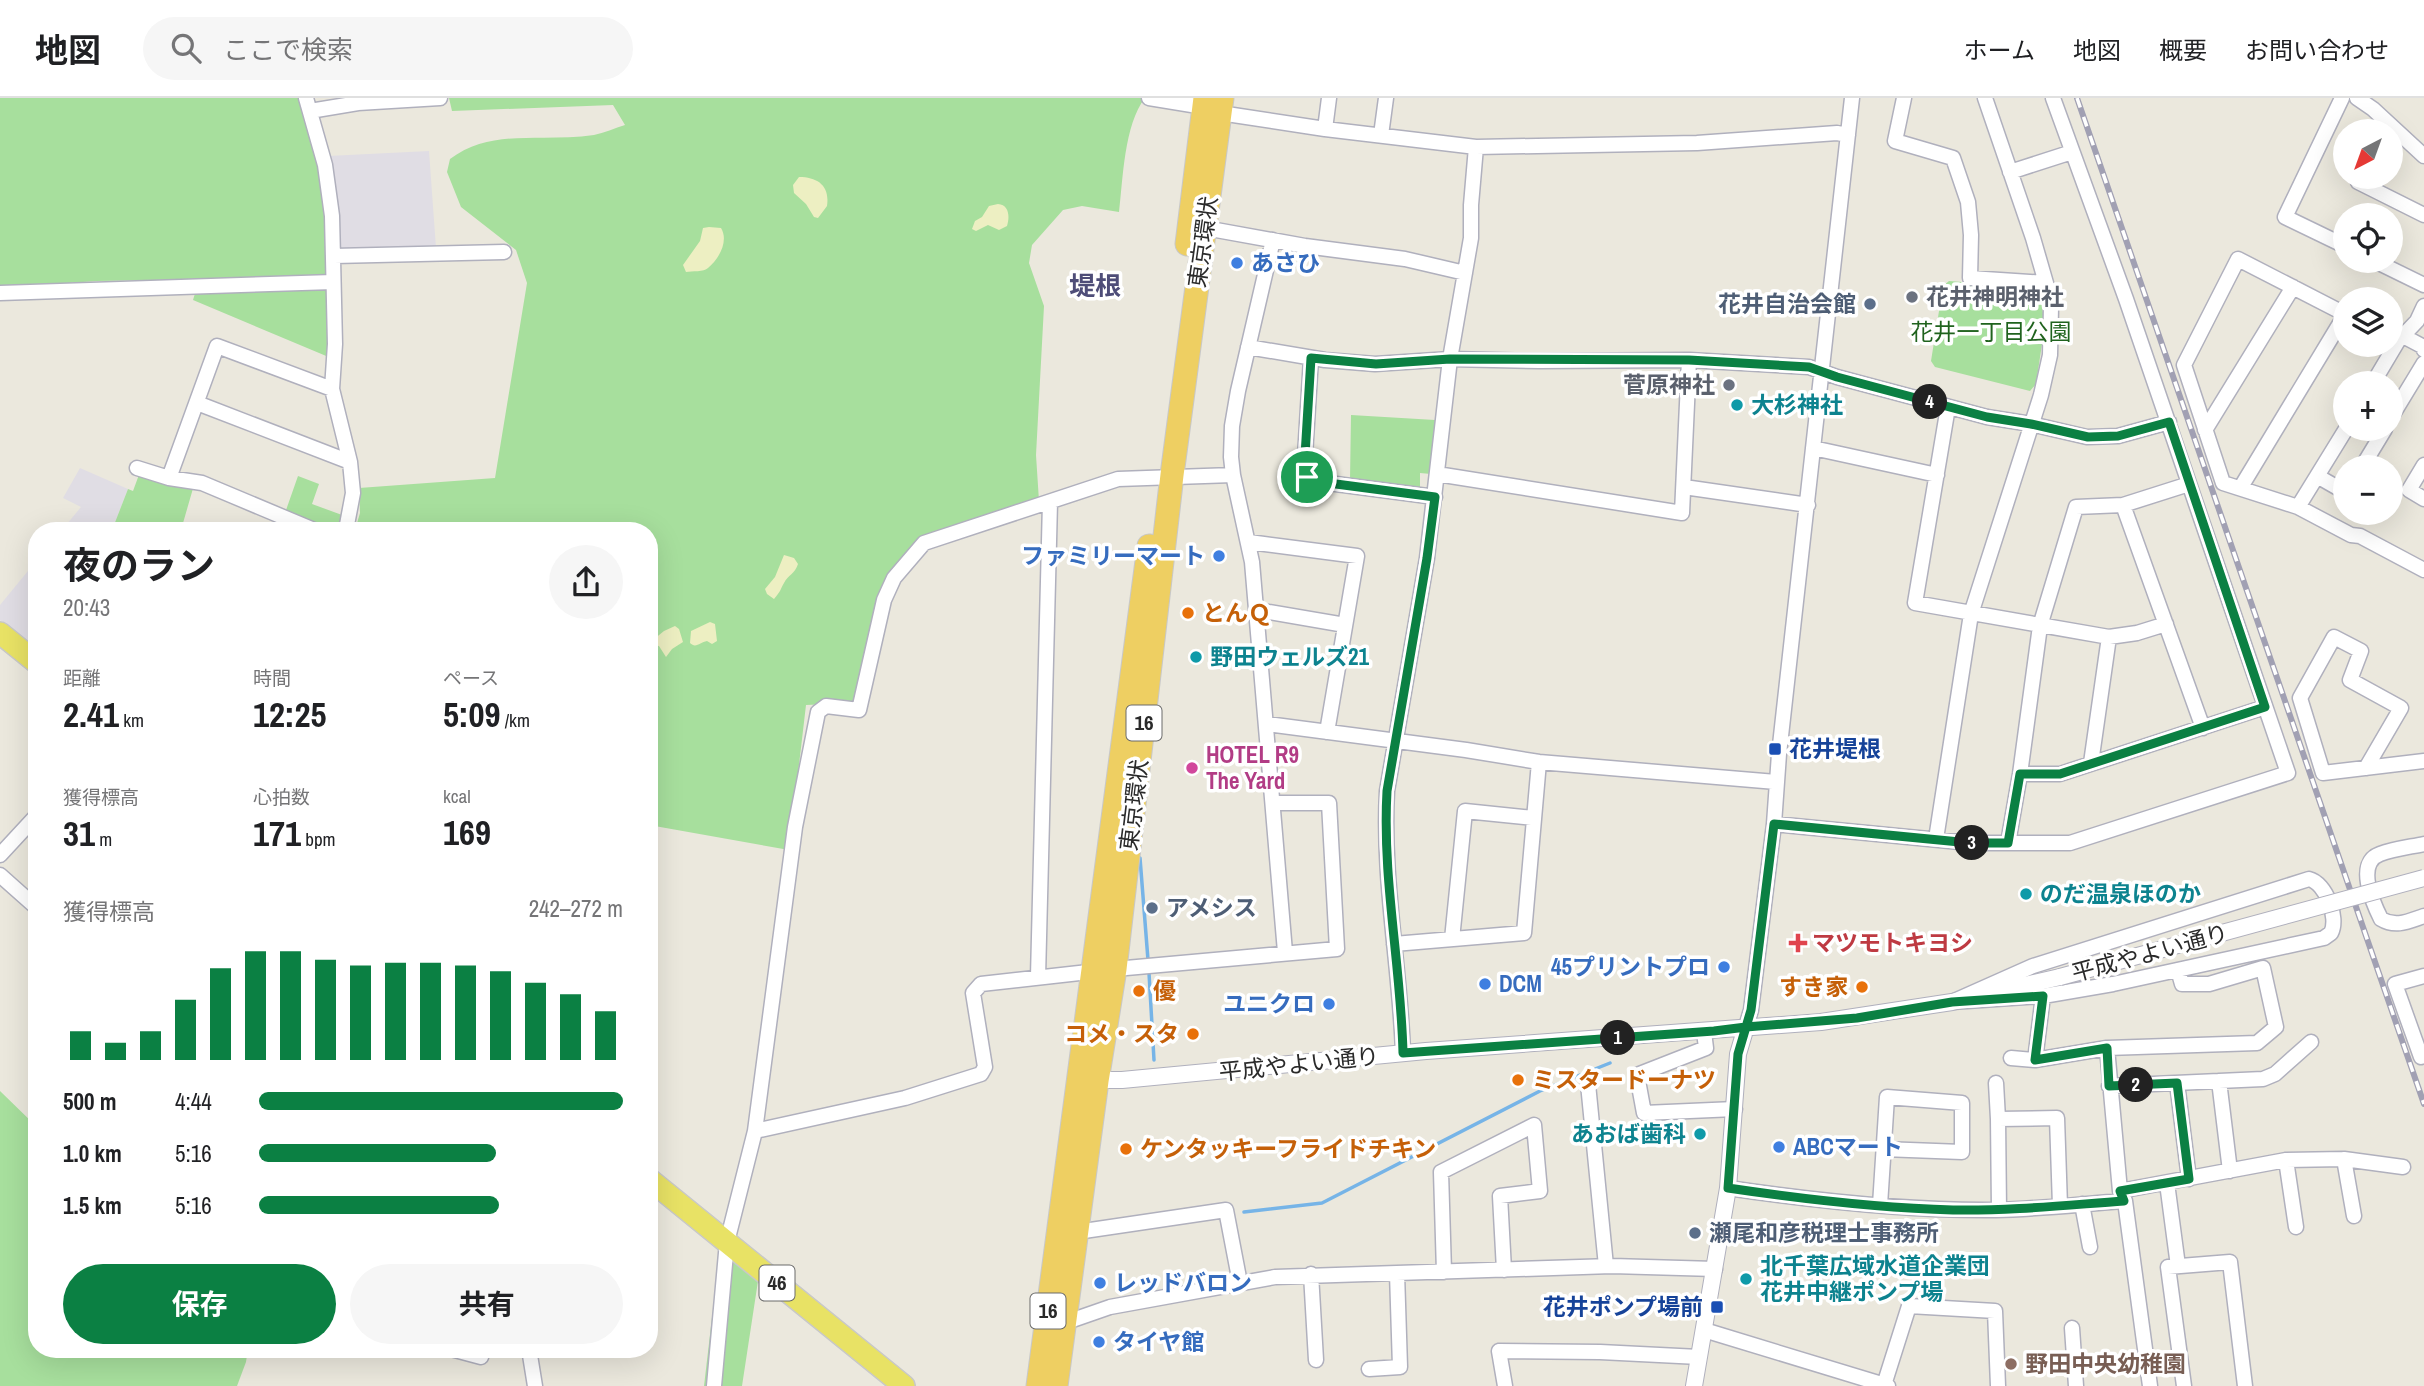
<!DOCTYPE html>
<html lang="ja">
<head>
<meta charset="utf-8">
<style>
	body { margin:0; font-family:"Archivo Narrow","Noto Sans JP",sans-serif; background:#f6f6f6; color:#202124; height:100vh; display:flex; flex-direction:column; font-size:26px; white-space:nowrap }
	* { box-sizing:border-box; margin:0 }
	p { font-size:23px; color:#757577 }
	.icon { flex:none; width:38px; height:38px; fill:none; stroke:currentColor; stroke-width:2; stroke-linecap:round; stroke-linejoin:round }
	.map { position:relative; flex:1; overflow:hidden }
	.details { position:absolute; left:28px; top:424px; width:630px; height:836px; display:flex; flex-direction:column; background:#fff; border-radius:28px; box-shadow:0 7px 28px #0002 }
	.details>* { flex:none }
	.needle { width:46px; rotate:221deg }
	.fabs { position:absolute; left:2333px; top:21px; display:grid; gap:14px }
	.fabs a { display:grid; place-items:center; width:70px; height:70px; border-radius:50%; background:#fff; box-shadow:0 7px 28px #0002; font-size:35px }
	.pin { position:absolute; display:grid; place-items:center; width:60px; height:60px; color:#fff; margin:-30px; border:4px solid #fff; border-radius:50%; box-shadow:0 2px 7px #0007 }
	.km { position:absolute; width:35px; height:35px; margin:-18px; border-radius:50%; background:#222; color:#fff; font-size:19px; line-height:35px; text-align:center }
	.round { display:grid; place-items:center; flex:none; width:74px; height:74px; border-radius:37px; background:#f6f6f6 }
	.head { display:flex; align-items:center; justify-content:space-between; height:119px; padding:0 35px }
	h1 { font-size:38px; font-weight:700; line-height:52px }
	.figures { display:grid; grid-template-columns:repeat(3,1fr); gap:10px; height:119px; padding:7px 35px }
	.figures div { display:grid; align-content:center }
	.figures b { font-size:35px; font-weight:700 }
	.figures small { font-size:19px; font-weight:400 }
	.figures p { font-size:19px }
	.chart { height:196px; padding:14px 35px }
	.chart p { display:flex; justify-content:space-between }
	.chart svg { width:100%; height:126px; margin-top:7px; stroke:#0b8043; stroke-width:6 }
	.action { display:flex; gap:14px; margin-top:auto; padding:14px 35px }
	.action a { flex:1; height:80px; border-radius:42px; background:#0b8043; color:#fff; font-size:28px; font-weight:700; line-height:80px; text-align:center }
	.action a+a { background:#f6f6f6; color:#202124 }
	ul { padding:0 35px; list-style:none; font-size:23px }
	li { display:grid; grid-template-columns:112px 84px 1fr; align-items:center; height:52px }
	li i { height:18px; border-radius:9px; background:#0b8043 }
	header { display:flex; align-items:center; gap:42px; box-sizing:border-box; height:98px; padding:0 35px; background:#fff; border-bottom:2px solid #e0e0e0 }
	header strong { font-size:33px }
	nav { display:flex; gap:38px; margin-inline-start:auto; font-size:24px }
	.search { width:490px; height:63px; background:#f6f6f6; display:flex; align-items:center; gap:18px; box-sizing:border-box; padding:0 24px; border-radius:38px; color:#757577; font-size:26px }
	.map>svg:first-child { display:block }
</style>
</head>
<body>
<header>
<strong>地図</strong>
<div class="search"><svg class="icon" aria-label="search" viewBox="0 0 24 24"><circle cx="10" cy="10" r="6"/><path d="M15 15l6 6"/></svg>ここで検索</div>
<nav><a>ホーム</a><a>地図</a><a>概要</a><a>お問い合わせ</a></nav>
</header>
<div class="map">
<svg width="2424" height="1288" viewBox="0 0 2424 1288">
	<rect width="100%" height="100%" fill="#ebe8dd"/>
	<path fill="#e0dde4" d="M 429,53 L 436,150 L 338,154 L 328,58 Z
		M 80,370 L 128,391 L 114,427 L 122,432 L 62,432 L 81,409 L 63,400 Z
		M 37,462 L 37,552 L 0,522 L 0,507 Z"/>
	<path fill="#a7df9d" d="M 0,0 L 302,0 L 317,55 L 325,110 L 329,179 L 97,183 L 0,190 Z
		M 449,0 L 1145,0 C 1124,27 1123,81 1119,114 L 1082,108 L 1063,112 L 1032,147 L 1029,165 L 1044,208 L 1036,357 L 1039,403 L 902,462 L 855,605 L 806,607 L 789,752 L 649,727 L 649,432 L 355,432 L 360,415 L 359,390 L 495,380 L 527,185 L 516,152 L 461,109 L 447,74 L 450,61 C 493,29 544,45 594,37 C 604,35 615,30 625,27 L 613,7 L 452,13 Z
		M 1949,183 L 2028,189 L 2040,198 L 2045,226 L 2036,286 L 2030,293 L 1935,269 L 1931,263 L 1943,188 Z
		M 329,185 L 331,260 L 193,202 L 197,189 Z
		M 1351,317 L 1435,322 L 1431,376 L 1420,375 L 1420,391 L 1350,382 Z
		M 140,374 L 194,387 L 181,432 L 122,432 L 114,427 L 128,391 L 133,393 Z
		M 298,378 L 319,386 L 312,406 L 342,417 L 339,432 L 325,432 L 285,415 Z
		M 0,993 L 37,1029 L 37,1251 L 248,1251 L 246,1264 L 237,1288 L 0,1288 Z
		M 720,1151 L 758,1183 L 742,1288 L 704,1288 Z"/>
	<path fill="#edefc2" d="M 799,79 C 818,79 830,88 827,108 L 818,120 L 814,119 L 806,106 L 794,95 L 793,87 Z
		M 998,106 C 1009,107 1010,118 1007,128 L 999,132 L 988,127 L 976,133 L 972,131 L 975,123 L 982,119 L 989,108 Z
		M 709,129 L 721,130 C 729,143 719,161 708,170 C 704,174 692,173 686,174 L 683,167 L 700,143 L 703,130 Z
		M 784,457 L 794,460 L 798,466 C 795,476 788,477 784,485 C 780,492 781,493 774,501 L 767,496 L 765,491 L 775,479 Z
		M 710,524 L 715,526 L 717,543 L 712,546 L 707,543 C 700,544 696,551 690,545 L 691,533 Z
		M 675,528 L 679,531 L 683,544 L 672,551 L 666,559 L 659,548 L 654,547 L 653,542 L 664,533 Z"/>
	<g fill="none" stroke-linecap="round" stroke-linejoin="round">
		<path stroke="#76b4e7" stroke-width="3.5" d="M 1140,760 L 1148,862
			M 1149,875 L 1154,962
			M 1244,1114 L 1322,1105 L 1540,993 L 1610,965"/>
		<defs>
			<path id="minor" d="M 306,0 L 325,67 L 332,118 L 335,246 L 332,291 L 350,364 L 353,395 L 346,432
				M 1149,0 L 1204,9 L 1220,15 L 1325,31 L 1476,49 L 1697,45 L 1837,35 L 1848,37
				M 1904,0 L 1895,43 L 1953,60 L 1968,104 L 1971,137 L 1970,180 L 2046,185
				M 2342,0 L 2285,119 L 2345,148
				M 2357,0 L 2373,11 L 2424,58
				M 310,13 L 358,5 L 440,0
				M 1325,31 L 1329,0
				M 1381,37 L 1386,0
				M 2010,74 L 2072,54
				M 2360,79 L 2358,84 L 2424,117
				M 1205,130 L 1305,148 L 1405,161 L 1465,175
				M 1273,142 L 1238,293 L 1232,328 L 1231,359 L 1233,377 L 1252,464 L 1285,854
				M 334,158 L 504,154
				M 2375,163 L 2424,187
				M 0,195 L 333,184
				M 2345,216 L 2238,161 L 2184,267 L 2223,385 L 2298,409 L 2351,437 L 2360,438 L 2424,472
				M 2403,238 L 2422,248 L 2424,252
				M 1248,249 L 1325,262 L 1375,266 L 1450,261 L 1539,263 L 1689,262 L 1809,269 L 1837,279 L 1987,319 L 2031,326 L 2087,339 L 2118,338 L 2169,324
				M 1311,260 L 1304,374 L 1313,383 L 1435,399
				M 2373,285 L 2398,243 L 2417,223 L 2424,208
				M 197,305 L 350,364
				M 1948,309 L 1915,505 L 2109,539 L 2137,535 L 2166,526
				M 2390,321 L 2424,265
				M 2205,332 L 2293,189
				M 1813,350 L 1937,377
				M 2424,367 L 2409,392 L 2424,401
				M 2362,369 L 2385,331
				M 137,370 L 169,380 L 202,385 L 314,432
				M 1437,376 L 1682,415 L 1689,262
				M 2317,378 L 2345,394
				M 169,380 L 217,248 L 332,291
				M 1684,389 L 1808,407
				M 2241,389 L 2345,217
				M 2123,407 L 2203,630
				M 2298,409 L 2346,331
				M 1249,444 L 1357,458 L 1327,634
				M 1257,512 L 1345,527
				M 1267,626 L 1466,652 L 1539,664 L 1776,684
				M 2091,665 L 2109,539
				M 2366,670 L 2401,610 L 2350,582 L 2361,553 L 2334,539 L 2300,600 L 2323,675 L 2424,663
				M 2020,676 L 2060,676 L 2265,609
				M 1774,726 L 1970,745 L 2070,745 L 2288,675 L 2126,201 L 2053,0
				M 1936,741 L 1971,516 L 2041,297 L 2050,257 L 2051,209 L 2046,185 L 2033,140 L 1985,0
				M 2008,745 L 2020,676 L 2040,528 L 2076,409 L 2123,407 L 2189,386
				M 2424,746 C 2410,749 2393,751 2380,756 C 2355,765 2373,805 2381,821 C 2396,830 2409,823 2424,818
				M 0,757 L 37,717
				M 0,777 L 37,810
				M 2309,781 C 2326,785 2339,820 2331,835 L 2324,840 L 2113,886 L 2043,898 L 1952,904 L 2033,868 Z
				M 1452,841 L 1465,713 L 1534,720
				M 1394,846 L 1524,835 L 1539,664
				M 2424,878 L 2395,886 L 2421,959 L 2424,957
				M 1038,879 L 1050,404
				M 1746,929 L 1751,912 L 1774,726 L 1779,656 L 1852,0
				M 1704,934 L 1706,950 L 1637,977 L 1644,1015 L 1735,1011
				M 2107,950 L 2120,1093 L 2125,1103 L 2150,1288
				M 1403,955 C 1400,867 1382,781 1387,693 L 1427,460 L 1450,261 L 1471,140 L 1471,107 L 1476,49
				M 2011,960 L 2035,962 L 2107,950 L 2257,945 L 2276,929 L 2263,870 L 2209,886 L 2182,886 L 2178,872
				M 2035,962 L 2043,898
				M 2219,983 L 2230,1073
				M 1996,985 L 1998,1021
				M 2177,985 L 2189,1081
				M 1588,986 L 1606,1168
				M 2109,988 L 2263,981 L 2275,976 L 2311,944
				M 755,1033 L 905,1000 L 981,976 L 985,969 L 973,895 L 981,886 L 1115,871 L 1337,851 L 1329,705 L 1273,705
				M 2344,1061 L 2354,1118
				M 2286,1062 L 2296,1129
				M 2167,1085 L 2178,1168
				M 1728,1090 C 1816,1103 1907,1113 1996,1112 C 2039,1111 2082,1106 2125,1103
				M 2120,1093 L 2286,1062 L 2344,1061 L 2403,1069
				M 2082,1106 L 2090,1149
				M 1880,1107 L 1887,999 L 1962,1005 L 1962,1054 L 1883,1051
				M 1999,1112 L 1998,1021 L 2057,1020 L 2060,1108
				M 1077,1134 L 1226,1112 L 1240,1185
				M 1444,1174 L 1441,1074 L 1534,1027 L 1540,1093 L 1500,1098 L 1504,1172
				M 1311,1176 L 1316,1262
				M 1064,1225 L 1110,1209 L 1275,1179 L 1612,1168 L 1715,1171
				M 2072,1230 L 2076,1288
				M 1704,1232 L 1888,1288
				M 451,1251 L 481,1259 L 483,1251
				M 529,1251 L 535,1288
				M 1369,1271 L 1400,1269 L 1397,1175
				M 1884,1287 L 1909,1208 L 1995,1213 L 1998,1288
				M 714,1288 L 727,1144 L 755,1033 L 795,729 L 818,614 L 826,608 L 859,612 L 884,502 L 894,480 L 924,445 L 1118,381 L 1233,377
				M 1505,1288 L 1499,1253 L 1600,1254 L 1699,1259
				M 2184,1288 L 2168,1169 L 2230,1164 L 2245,1288"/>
			<path id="tertiary" d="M 1088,982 L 1122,982 L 1426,953 L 1821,924 L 1952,904 L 2060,879
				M 1694,1288 L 1728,1090 L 1738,956 L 1746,929"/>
			<path id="primary" d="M 0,535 L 37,565
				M 649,1081 L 904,1288"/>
			<path id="trunk" d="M 1187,146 L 1205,0
				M 1038,1288 L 1149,448
				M 1056,1288 L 1097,983 L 1115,871 L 1172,377 L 1222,0"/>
		</defs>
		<use href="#minor" stroke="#b0b0bd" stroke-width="17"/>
		<use href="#tertiary" stroke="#b0b0bd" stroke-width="18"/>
		<use href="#primary" stroke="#c8c8c8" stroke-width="24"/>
		<use href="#trunk" stroke="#c8c8c8" stroke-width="25"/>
		<use href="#minor" stroke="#fff" stroke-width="14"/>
		<use href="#tertiary" stroke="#fff" stroke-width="16"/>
		<use href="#primary" stroke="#e8e265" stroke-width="21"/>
		<use href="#trunk" stroke="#eecf62" stroke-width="23"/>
		<defs>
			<path id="rail" d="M 2077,0 L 2424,1006"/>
		</defs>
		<use href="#rail" stroke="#a1a0b3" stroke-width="6"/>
		<use href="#rail" stroke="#fff" stroke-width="3.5" stroke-dasharray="10" stroke-linecap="butt"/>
		<defs>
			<path id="tertiary-bridge" d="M 2060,879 L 2424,780"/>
		</defs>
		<use href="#tertiary-bridge" stroke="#b0b0bd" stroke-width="18" stroke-linecap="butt"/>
		<use href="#tertiary-bridge" stroke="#fff" stroke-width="16"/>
	</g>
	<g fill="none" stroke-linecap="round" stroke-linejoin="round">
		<defs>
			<path id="route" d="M 1307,379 L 1313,383 L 1435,399 L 1427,460 L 1387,693 C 1382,781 1401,867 1403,955 L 1714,933 L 1746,929 L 1738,956 L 1728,1090 C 1802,1101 1878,1110 1953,1112 C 2010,1113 2067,1107 2124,1103 L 2120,1093 L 2189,1081 L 2177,985 L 2109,988 L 2107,950 L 2035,962 L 2043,898 L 1952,904 L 1857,920 L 1746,929 L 1751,912 L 1774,726 L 1970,745 L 2008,745 L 2020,676 L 2060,676 L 2265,609 L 2169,324 L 2118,338 L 2088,339 L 2031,326 L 1987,319 L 1837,279 L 1809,269 L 1689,262 L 1450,261 L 1376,266 L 1311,260 L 1304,374 L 1307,379"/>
		</defs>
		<use href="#route" stroke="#fff" stroke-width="14"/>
		<use href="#route" stroke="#0b8043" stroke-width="9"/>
	</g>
	<g fill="#3f7fe0" stroke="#fff" stroke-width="2.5">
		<circle cx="1237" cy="165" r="7"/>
		<circle cx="1219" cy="458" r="7"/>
		<circle cx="1724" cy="869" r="7"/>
		<circle cx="1485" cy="886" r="7"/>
		<circle cx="1329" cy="906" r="7"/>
		<circle cx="1779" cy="1049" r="7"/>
		<circle cx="1100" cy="1185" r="7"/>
		<circle cx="1099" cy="1244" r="7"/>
	</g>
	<g fill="#6b7280" stroke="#fff" stroke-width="2.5">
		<circle cx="1912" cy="199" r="7"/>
		<circle cx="1729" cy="287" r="7"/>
	</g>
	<g fill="#5c6f8a" stroke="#fff" stroke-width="2.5">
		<circle cx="1870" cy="206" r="7"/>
		<circle cx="1152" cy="810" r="7"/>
		<circle cx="1695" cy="1135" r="7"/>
	</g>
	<g fill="#0f9aa8" stroke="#fff" stroke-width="2.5">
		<circle cx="1737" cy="307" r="7"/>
		<circle cx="1196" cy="559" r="7"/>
		<circle cx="2026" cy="796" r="7"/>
		<circle cx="1700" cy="1036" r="7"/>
		<circle cx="1746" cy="1181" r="7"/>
	</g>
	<g fill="#e8710a" stroke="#fff" stroke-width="2.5">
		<circle cx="1188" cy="515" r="7"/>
		<circle cx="1862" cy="889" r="7"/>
		<circle cx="1139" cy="893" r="7"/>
		<circle cx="1193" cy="936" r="7"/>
		<circle cx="1518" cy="982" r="7"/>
		<circle cx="1126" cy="1051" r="7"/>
	</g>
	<g fill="#1a4fb4" stroke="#fff" stroke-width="2.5">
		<rect x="1768" y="644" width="14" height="14" rx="3.5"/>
		<rect x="1710" y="1202" width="14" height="14" rx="3.5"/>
	</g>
	<circle fill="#d1479c" stroke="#fff" stroke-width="2.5" cx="1192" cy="670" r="7"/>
	<path fill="#e0444e" stroke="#fff" stroke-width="2.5" d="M1794.5 834.5h7v7h7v7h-7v7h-7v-7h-7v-7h7z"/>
	<circle fill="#8d6e63" stroke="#fff" stroke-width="2.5" cx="2011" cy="1266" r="7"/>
	<g text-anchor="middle" stroke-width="7" stroke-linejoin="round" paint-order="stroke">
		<g fill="#fff" stroke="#6a6a6a" stroke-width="2">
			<rect x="1126.5" y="607.5" width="35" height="35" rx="5"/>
			<rect x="759.5" y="1167.5" width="35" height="35" rx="5"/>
			<rect x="1030.5" y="1195.5" width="35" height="35" rx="5"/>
		</g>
		<g font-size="21" font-weight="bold" fill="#2a2a2a">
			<text x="1144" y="632">16</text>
			<text x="777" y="1192">46</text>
			<text x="1048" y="1220">16</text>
		</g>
		<g font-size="23" fill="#2a2a2a" stroke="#fff">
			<text transform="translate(1203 144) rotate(-82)" y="8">東京環状</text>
			<text transform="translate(1134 707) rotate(-83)" y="8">東京環状</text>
			<text transform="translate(2150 855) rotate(-15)" y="8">平成やよい通り</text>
			<text transform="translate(1299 966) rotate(-6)" y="8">平成やよい通り</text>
		</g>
		<g font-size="23" font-weight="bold" fill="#366cbe" stroke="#fff" text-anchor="start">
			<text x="1251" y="173">あさひ</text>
			<text x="1205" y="466" text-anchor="end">ファミリーマート</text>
			<text x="1710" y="877" text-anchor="end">45プリントプロ</text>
			<text x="1499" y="894">DCM</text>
			<text x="1315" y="914" text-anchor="end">ユニクロ</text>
			<text x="1793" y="1057">ABCマート</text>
			<text x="1114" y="1193">レッドバロン</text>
			<text x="1113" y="1252">タイヤ館</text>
		</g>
		<g font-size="23" font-weight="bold" fill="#5b616d" stroke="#fff" text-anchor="start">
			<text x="1926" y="207">花井神明神社</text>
			<text x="1715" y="295" text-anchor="end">菅原神社</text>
		</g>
		<g font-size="23" font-weight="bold" fill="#4e5e75" stroke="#fff" text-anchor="start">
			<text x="1856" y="214" text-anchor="end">花井自治会館</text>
			<text x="1166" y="818">アメシス</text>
			<text x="1709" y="1143">瀬尾和彦税理士事務所</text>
		</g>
		<g font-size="23" fill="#20631e" stroke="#fff">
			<text x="1991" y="242">花井一丁目公園</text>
		</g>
		<g font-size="23" font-weight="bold" fill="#0d838f" stroke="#fff" text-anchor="start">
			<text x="1751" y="315">大杉神社</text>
			<text x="1210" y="567">野田ウェルズ21</text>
			<text x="2040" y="804">のだ温泉ほのか</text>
			<text x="1686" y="1044" text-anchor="end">あおば歯科</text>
			<text x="1760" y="1176">北千葉広域水道企業団<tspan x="1760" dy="26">花井中継ポンプ場</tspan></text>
		</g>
		<g font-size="23" font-weight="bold" fill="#c56008" stroke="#fff" text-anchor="start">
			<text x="1202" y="523">とんＱ</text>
			<text x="1848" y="897" text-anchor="end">すき家</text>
			<text x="1153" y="901">優</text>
			<text x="1179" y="944" text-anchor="end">コメ・スタ</text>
			<text x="1532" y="990">ミスタードーナツ</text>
			<text x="1140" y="1059">ケンタッキーフライドチキン</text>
		</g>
		<g font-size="23" font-weight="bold" fill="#164399" stroke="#fff" text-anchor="start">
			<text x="1789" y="659">花井堤根</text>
			<text x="1703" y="1217" text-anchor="end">花井ポンプ場前</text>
		</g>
		<g font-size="23" font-weight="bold" fill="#b23c85" stroke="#fff" text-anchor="start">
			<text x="1206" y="665">HOTEL R9<tspan x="1206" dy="26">The Yard</tspan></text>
		</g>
		<g font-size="23" font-weight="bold" fill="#be3a42" stroke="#fff" text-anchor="start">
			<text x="1812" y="853">マツモトキヨシ</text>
		</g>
		<g font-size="23" font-weight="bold" fill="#785e54" stroke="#fff" text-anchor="start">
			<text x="2025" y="1274">野田中央幼稚園</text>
		</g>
		<g font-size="26" font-weight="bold" fill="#4e4d78" stroke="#fff">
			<text x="1095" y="197">堤根</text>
		</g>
	</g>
</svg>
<div class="fabs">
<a><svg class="needle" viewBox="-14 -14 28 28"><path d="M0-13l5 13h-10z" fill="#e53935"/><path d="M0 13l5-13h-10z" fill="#757577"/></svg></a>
<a><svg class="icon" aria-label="locate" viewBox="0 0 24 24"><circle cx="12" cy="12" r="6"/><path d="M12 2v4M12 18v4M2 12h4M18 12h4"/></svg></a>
<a><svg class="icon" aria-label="layers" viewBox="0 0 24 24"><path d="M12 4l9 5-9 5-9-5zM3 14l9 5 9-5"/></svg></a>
<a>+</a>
<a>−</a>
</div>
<div class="pin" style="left:1307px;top:379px;background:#1e9e55"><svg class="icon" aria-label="arrive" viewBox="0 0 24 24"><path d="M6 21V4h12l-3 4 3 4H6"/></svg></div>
<b class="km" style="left:1618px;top:940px">1</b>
<b class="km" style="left:2136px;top:987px">2</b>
<b class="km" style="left:1972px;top:745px">3</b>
<b class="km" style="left:1930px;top:304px">4</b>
<section class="details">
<div class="head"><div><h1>夜のラン</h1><p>20:43</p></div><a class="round"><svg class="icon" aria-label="share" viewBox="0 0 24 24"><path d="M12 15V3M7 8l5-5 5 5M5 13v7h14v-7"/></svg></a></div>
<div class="figures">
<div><p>距離</p><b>2.41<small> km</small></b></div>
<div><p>時間</p><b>12:25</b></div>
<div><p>ペース</p><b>5:09<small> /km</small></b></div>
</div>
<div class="figures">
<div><p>獲得標高</p><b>31<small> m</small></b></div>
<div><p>心拍数</p><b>171<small> bpm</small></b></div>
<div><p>kcal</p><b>169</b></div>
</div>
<div class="chart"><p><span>獲得標高</span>242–272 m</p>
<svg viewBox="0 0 160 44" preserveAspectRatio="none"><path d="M5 44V34M15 44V38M25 44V34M35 44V23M45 44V12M55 44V6M65 44V6M75 44V9M85 44V11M95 44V10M105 44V10M115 44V11M125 44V13M135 44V17M145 44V21M155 44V27"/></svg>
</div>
<ul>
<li><b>500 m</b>4:44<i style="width:100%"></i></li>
<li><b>1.0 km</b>5:16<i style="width:65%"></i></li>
<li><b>1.5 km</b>5:16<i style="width:66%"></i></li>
</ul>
<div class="action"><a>保存</a><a>共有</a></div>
</section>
</div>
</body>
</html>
